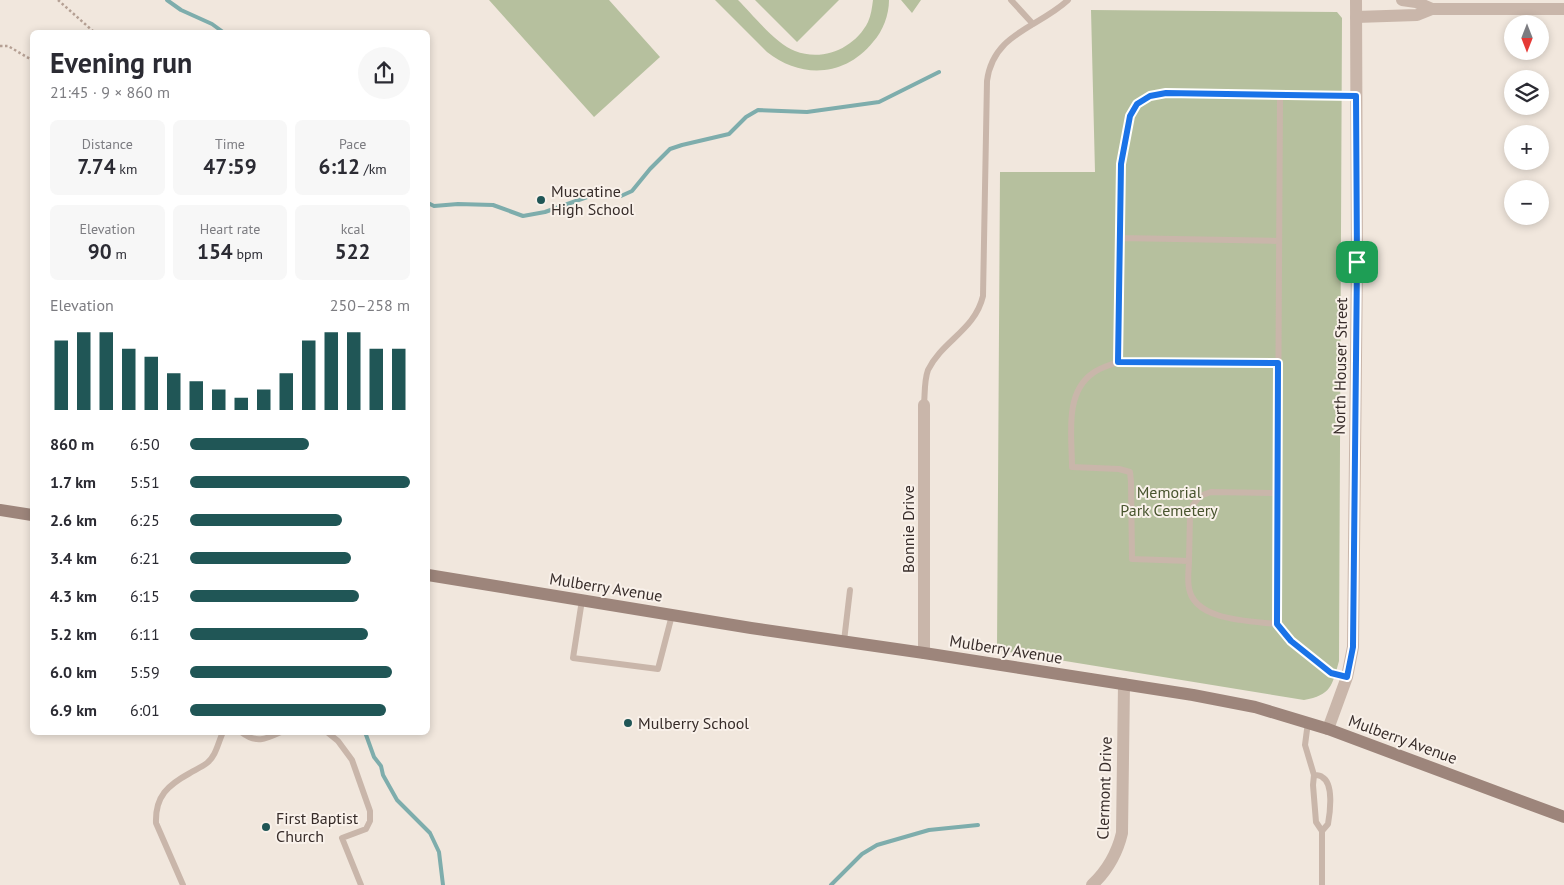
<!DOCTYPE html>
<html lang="en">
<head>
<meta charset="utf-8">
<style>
	body { margin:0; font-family:"PT Sans",sans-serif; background:#f7f7f7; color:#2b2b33; height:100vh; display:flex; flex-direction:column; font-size:19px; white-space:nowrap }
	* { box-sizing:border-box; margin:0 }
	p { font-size:16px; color:#7c7c81 }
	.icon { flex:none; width:28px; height:28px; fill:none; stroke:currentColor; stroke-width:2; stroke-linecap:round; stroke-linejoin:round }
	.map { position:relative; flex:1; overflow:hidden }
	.drawer { position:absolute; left:30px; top:30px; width:400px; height:705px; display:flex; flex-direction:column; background:#fff; border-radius:8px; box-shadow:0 2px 8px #0003 }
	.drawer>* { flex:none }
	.needle { width:32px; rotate:180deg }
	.fabs { position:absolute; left:1504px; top:15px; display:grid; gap:10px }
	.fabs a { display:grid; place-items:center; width:45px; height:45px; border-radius:50%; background:#fff; box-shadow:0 2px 8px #0003; font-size:25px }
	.pin { position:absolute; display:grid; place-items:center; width:42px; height:42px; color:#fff; margin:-21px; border-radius:10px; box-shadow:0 2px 8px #0006 }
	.round { display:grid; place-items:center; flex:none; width:52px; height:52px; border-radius:26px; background:#f7f7f7 }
	.headline { display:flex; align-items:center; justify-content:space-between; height:85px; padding:0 20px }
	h1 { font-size:28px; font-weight:800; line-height:38px }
	.stats { display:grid; grid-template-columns:repeat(3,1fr); gap:8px; height:85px; padding:5px 20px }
	.stats div { display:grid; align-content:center; border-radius:8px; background:#f7f7f7; text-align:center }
	.stats b { font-size:21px; font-weight:800 }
	.stats small { font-size:14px; font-weight:400 }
	.stats p { font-size:14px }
	.chart { height:140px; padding:10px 20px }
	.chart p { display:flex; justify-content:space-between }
	.chart svg { width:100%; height:90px; margin-top:5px; stroke:#205656; stroke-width:6 }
	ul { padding:0 20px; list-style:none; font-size:16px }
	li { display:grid; grid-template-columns:80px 60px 1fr; align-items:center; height:38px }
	li i { height:12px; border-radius:6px; background:#205656 }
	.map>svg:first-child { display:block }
</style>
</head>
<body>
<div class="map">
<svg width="1564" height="885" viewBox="0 0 1564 885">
	<rect width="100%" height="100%" fill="#f1e7dd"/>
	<path fill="#b6c09e" d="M 489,0 L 609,0 L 660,57 L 594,117 Z
		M 715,0 L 738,0 C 753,15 776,44 795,51 C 823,62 855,48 868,22 C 871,15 872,8 873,0 L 889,0 C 889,15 883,31 873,42 C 845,77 801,79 767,52 Z
		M 755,0 L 839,0 L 797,42 Z
		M 901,0 L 921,0 L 912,13 Z
		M 1091,10 L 1337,12 L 1342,18 L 1339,661 C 1332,686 1331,695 1304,700 L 997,650 L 1000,172 L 1095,172 Z"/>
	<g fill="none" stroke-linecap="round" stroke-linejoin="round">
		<path stroke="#7eadac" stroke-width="4" d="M 167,0 L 181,10 L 212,24 L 223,32
			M 428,203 L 434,206 L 458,204 L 493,205 L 523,216 L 545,212 L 590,196 L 621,196 L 632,191 L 650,169 L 670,149 L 682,145 L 729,134 L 746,117 L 758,110 L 807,112 L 879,102 L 939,72
			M 365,732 L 374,757 L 381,766 L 383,775 L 397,800 L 430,833 L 439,852 L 443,885
			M 831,885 L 862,854 L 877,845 L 929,830 L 978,825"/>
		<path stroke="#b5a094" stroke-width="2.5" stroke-dasharray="2.5 2.5" stroke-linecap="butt" d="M 58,0 L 94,32
			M 0,46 L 8,46 L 32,60"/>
		<path stroke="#c9b6aa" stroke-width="6" d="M 1011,0 L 1033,24
			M 1280,95 L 1277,624 L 1291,641 L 1331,673 L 1347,677
			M 1120,238 L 1279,241
			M 1118,362 L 1278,363
			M 924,405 C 925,394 924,381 928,370 C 942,341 975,330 983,296 L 987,81 C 993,33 1038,28 1068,0
			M 1278,493 L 1211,492 L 1200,496 L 1193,505 L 1190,515 L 1189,561 L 1132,559 L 1131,482 L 1130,472 L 1119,469 L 1072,467 C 1072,436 1064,393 1093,373 C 1099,368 1110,365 1118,362 L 1121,164 L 1130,116 L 1137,104 L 1150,96 L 1166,93 L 1356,96
			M 1189,561 C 1189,569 1187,579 1189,588 C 1194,621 1251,621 1277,624
			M 582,600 L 573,658 L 658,669 L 672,615
			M 844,641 L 850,590
			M 1308,722 L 1305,745 L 1314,775 L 1313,785 L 1316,822 L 1322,831 L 1328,824 C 1330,813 1334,783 1322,777 C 1320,775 1317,775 1314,775
			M 241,732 C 256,744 266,739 281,732
			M 327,732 L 338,741 L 352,760 L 370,811 L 370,821 L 366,829 L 342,838 L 361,885
			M 1322,831 L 1322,885
			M 183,885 L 156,823 C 155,796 168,785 190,773 C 195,770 202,767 207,763 C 216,756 218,743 223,732"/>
		<path stroke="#c9b6aa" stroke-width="12" d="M 1402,0 L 1416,2 L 1432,9
			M 1356,17 L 1417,15 L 1432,9 L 1564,9
			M 924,653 L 924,405
			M 1092,885 C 1108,870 1117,854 1122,833 L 1124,684"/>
		<path stroke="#c9b6aa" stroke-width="12" d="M 1328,729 L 1347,677 L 1353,647 L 1357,262 L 1356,0"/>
		<path stroke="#9d857b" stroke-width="12" d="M 0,510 L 32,515
			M 428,575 L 751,628 L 924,653 L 1193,695 L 1255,707 L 1328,729 L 1564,817"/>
	</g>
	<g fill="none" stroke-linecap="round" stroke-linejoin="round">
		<defs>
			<path id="route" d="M 1166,93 L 1356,96 L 1357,262 L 1353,647 L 1347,677 L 1331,673 L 1291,641 L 1277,624 L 1278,363 L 1118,362 L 1121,164 L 1130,116 L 1137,104 L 1150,96 Z"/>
		</defs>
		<use href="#route" stroke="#fff" stroke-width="10"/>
		<use href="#route" stroke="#1a73e8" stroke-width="6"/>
	</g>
	<g fill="#205656" stroke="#f9f1ea" stroke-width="2">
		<circle cx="541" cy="200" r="5"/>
		<circle cx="628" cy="723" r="5"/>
		<circle cx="266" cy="827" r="5"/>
	</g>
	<g text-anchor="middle" stroke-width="4" stroke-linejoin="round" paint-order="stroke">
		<g font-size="16" fill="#372c29" stroke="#f9f1ea" text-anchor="start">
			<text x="551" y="197">Muscatine<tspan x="551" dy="18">High School</tspan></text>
			<text x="638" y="729">Mulberry School</text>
			<text x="276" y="824">First Baptist<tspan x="276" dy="18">Church</tspan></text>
		</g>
		<g font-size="16" fill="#372c29" stroke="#f9f1ea">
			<text transform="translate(1340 366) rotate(-89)" y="6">North Houser Street</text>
			<text transform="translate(908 529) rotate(-90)" y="6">Bonnie Drive</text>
			<text transform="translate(606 587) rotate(9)" y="6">Mulberry Avenue</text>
			<text transform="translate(1006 649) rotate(9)" y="6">Mulberry Avenue</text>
			<text transform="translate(1403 739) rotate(20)" y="6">Mulberry Avenue</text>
			<text transform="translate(1104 788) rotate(-88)" y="6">Clermont Drive</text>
		</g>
		<g font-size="16" fill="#48542e" stroke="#f9f1ea">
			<text x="1169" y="498">Memorial<tspan x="1169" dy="18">Park Cemetery</tspan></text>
		</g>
	</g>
</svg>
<div class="fabs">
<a><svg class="needle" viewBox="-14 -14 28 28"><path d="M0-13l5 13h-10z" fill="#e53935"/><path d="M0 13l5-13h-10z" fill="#7c7c81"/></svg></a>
<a><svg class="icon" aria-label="layers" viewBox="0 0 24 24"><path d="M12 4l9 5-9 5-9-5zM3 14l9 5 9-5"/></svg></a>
<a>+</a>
<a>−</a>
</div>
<div class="pin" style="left:1357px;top:262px;background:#1e9e55"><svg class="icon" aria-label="arrive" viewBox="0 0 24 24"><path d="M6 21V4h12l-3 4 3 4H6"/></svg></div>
<section class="drawer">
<div class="headline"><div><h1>Evening run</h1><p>21:45 · 9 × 860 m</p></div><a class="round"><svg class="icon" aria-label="share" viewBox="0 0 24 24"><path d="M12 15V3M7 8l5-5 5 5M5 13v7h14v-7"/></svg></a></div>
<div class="stats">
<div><p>Distance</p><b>7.74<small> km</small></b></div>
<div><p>Time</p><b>47:59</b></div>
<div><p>Pace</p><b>6:12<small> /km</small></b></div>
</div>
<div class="stats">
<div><p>Elevation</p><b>90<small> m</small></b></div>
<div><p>Heart rate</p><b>154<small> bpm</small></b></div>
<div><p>kcal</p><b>522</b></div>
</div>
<div class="chart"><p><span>Elevation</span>250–258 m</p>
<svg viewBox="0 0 160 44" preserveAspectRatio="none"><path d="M5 44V10M15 44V6M25 44V6M35 44V14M45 44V18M55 44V26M65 44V30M75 44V34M85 44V38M95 44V34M105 44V26M115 44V10M125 44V6M135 44V6M145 44V14M155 44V14"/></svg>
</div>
<ul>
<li><b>860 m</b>6:50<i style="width:54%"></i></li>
<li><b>1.7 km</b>5:51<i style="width:100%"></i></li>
<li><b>2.6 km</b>6:25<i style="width:69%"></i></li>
<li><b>3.4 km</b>6:21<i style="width:73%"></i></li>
<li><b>4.3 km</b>6:15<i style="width:77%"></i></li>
<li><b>5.2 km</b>6:11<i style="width:81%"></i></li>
<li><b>6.0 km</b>5:59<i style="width:92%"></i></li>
<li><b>6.9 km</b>6:01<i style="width:89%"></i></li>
</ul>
</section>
</div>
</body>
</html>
